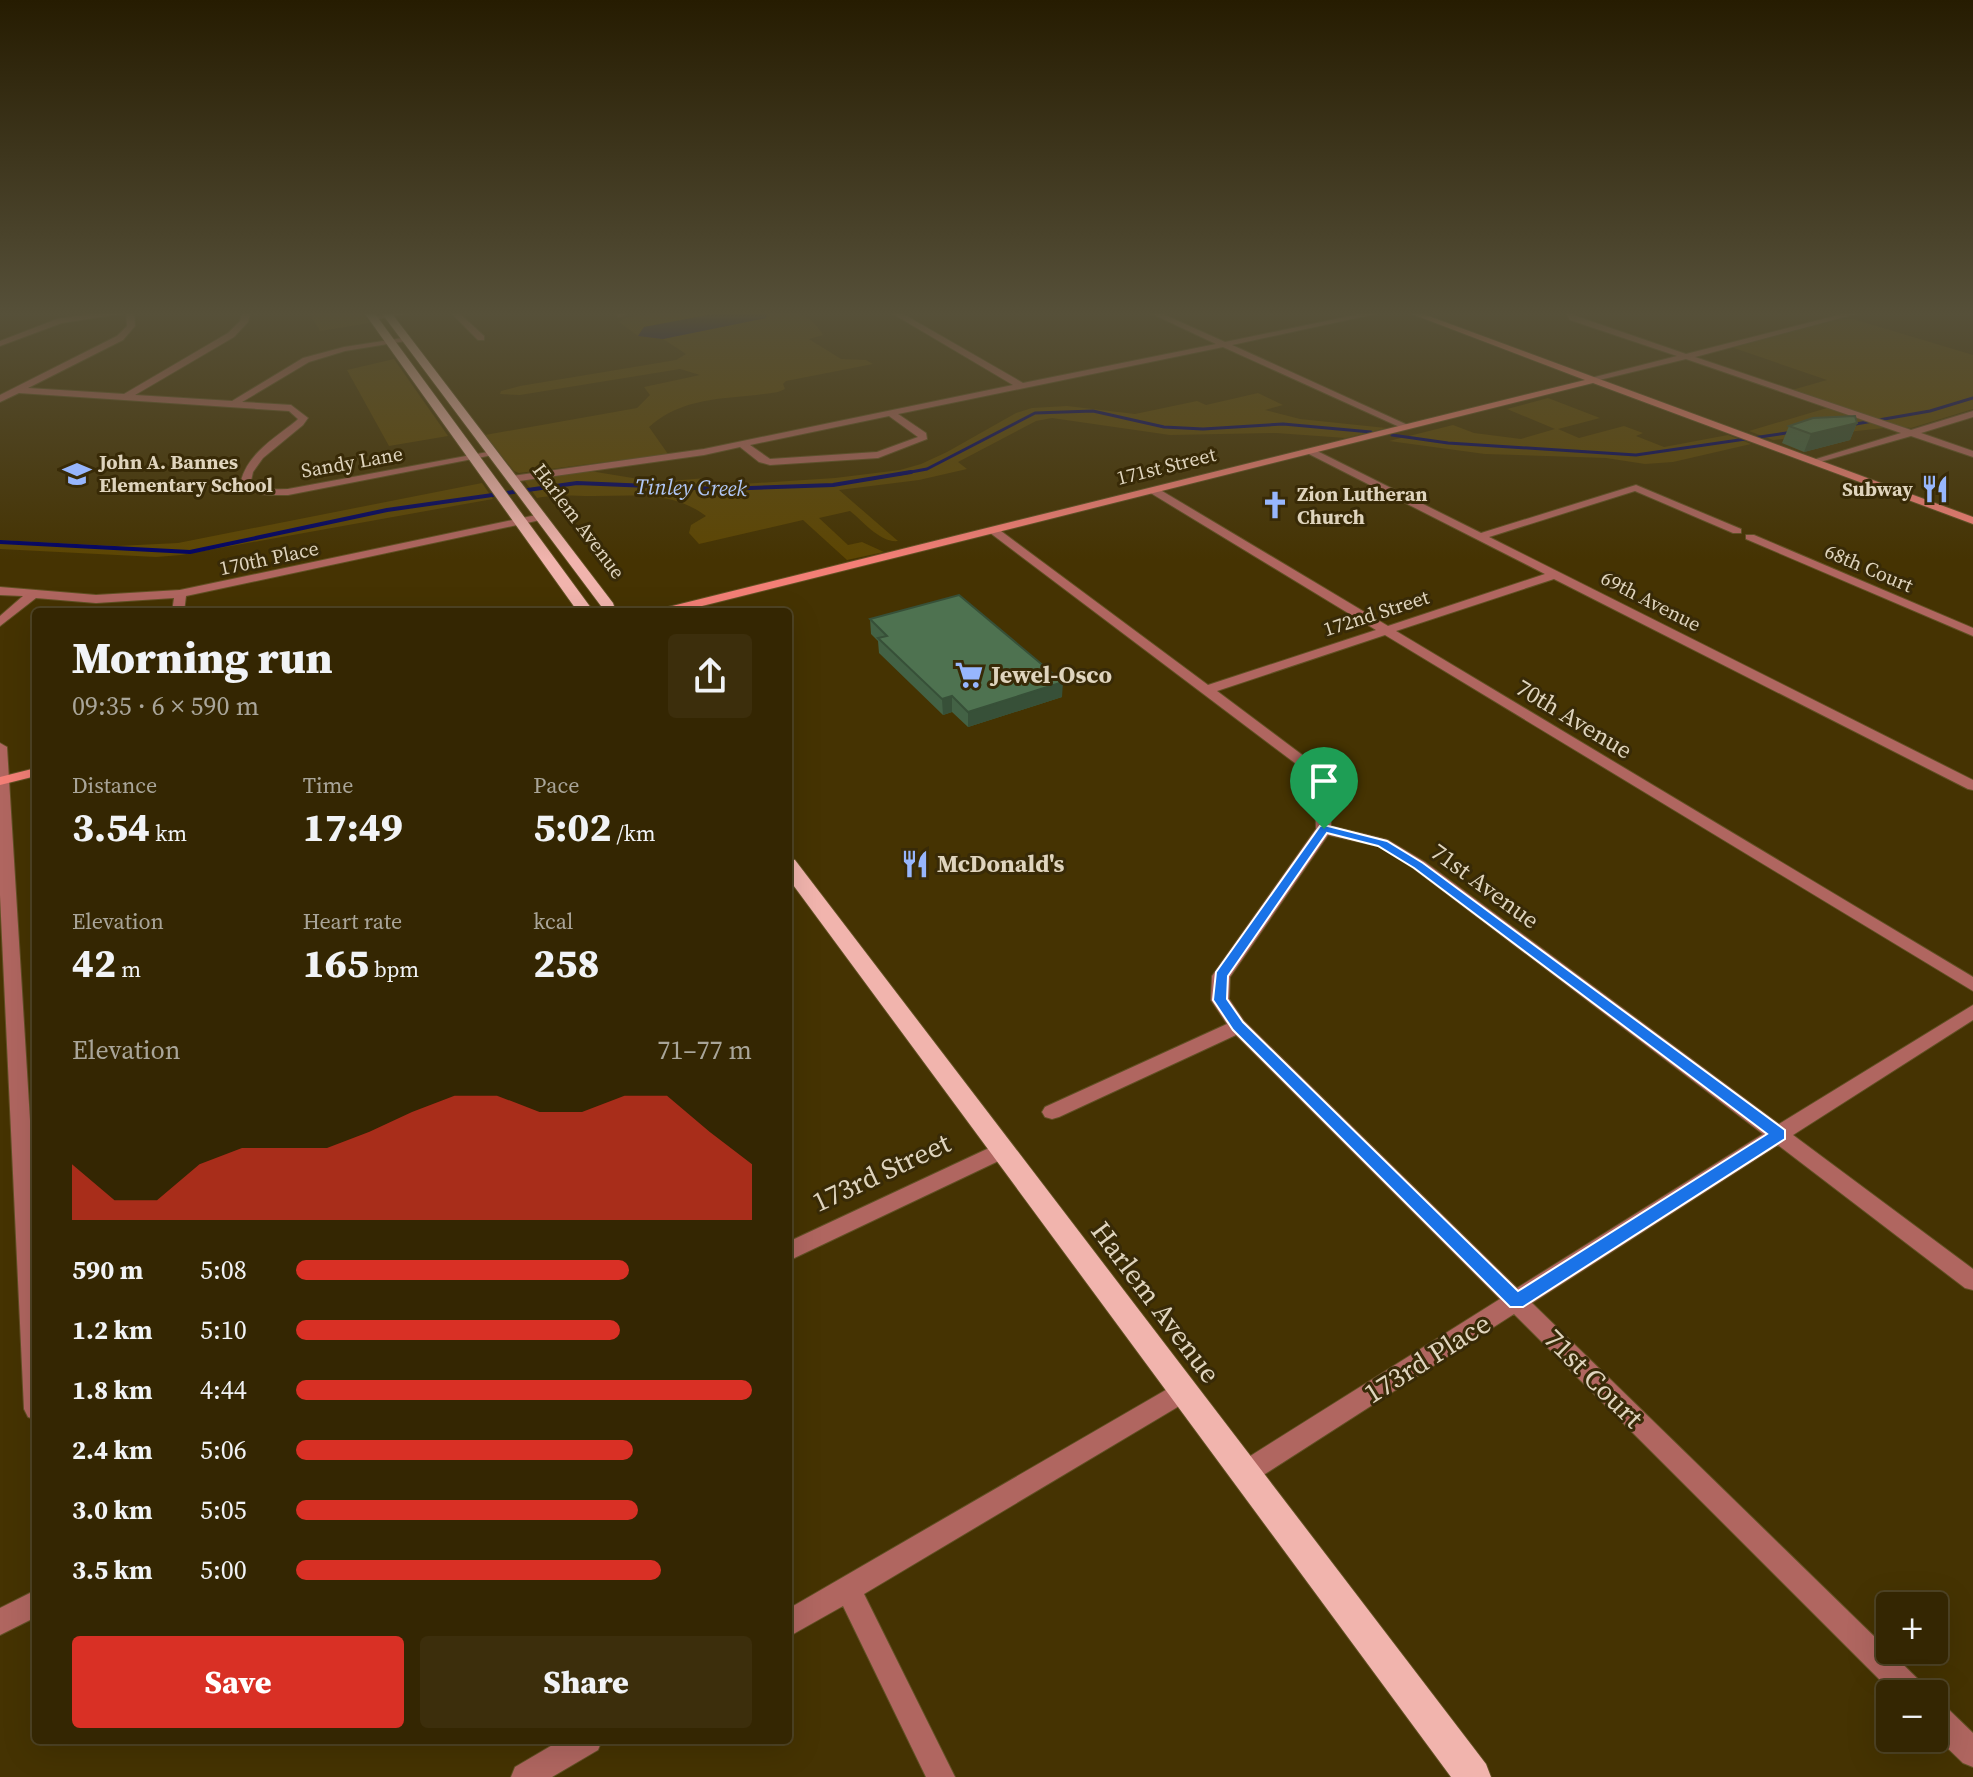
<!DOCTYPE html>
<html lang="en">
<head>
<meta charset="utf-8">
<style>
	body { margin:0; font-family:"Source Serif 4",serif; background:#3c2e0c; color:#f1f3f6; height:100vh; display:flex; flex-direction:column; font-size:30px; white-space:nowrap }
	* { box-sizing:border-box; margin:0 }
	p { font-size:26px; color:#a9a599 }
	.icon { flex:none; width:44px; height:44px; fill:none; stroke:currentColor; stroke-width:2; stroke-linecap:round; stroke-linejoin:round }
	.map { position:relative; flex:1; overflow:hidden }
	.details { position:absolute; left:32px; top:608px; width:760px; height:1136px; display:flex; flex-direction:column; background:#342602; border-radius:8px; box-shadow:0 8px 32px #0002,0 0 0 2px #4e4324 }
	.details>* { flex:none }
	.buttons { position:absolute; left:1876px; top:1592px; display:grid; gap:16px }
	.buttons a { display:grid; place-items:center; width:72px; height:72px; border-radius:8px; background:#342602; box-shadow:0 8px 32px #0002,0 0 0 2px #4e4324; font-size:40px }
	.pin { position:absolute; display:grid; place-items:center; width:68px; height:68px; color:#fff; margin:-82px -34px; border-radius:50% 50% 50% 0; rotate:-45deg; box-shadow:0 0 8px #0007 }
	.pin .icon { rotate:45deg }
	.round { display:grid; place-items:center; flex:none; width:84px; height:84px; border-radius:8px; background:#3c2e0c }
	.overview { display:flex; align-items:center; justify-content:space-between; height:136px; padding:0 40px }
	h1 { font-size:44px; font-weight:800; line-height:60px }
	.figures { display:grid; grid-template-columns:repeat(3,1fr); gap:12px; height:136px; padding:8px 40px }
	.figures div { display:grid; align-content:center }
	.figures b { font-size:40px; font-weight:800 }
	.figures small { font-size:22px; font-weight:400 }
	.figures p { font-size:22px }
	.chart { height:224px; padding:16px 40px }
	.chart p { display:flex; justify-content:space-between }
	.chart svg { width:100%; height:144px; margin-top:8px; fill:#d93025; opacity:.7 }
	.primary-button { display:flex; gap:16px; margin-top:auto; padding:16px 40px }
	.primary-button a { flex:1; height:92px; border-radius:8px; background:#d93025; color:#fff; font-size:32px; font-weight:800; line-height:92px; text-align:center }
	.primary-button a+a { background:#3c2e0c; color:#f1f3f6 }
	ul { padding:0 40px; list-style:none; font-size:26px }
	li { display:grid; grid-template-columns:128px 96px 1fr; align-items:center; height:60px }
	li i { height:20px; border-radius:10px; background:#d93025 }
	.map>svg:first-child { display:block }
</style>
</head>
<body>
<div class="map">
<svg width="1973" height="1777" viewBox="0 0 1973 1777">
	<rect width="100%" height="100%" fill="#453302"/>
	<path fill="#5d4603" d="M 308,311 L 361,311 L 370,323 L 320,331 Z
		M 670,311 L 729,311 L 644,327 L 638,336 L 619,322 L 625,318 Z
		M 762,311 C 789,311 808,309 823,335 L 809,339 L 841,359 L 866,360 L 873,364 L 786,381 L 783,384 L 785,389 L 778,392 C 732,400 686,394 649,427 L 668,454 L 519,473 L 514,471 L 485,435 L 637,408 L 650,395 L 644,387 L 700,375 L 680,369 L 520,395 L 500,394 L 501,391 L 520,386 L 676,360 L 686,354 L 663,339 L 767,313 Z
		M 1841,319 L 1853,319 L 1973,355 L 1973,409 L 1911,428 L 1898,426 L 1792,390 L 1827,380 L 1731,347 Z
		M 394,359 L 448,436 L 389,446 L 347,370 Z
		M 1258,393 L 1283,405 L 1265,410 L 1300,419 L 1386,428 L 1346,438 L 1276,433 L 1170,435 L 1052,418 L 1036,421 L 958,462 L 967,469 L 919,480 L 839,490 L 898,541 C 880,543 863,521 850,511 L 819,518 L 848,545 L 862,542 L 884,552 L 847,560 L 803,520 L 699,544 L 689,533 L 691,525 L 706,516 C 672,490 632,496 593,496 C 571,496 559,494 537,498 L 524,480 L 531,477 L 590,471 L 657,482 L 706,478 L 712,486 L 835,478 L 900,470 L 921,464 L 947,452 L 1016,413 L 1032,408 L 1067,406 L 1135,414 L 1197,401 L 1206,405 Z
		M 1548,398 L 1600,418 L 1558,429 L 1579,438 L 1624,426 L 1643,433 L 1636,436 L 1664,447 L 1728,435 L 1751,444 L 1673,462 L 1645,464 L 1606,458 L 1485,454 L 1389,441 L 1453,425 L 1474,433 L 1521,439 L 1555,429 L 1507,409 Z
		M 1827,408 L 1884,428 L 1773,440 L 1749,431 Z
		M 482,483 L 493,499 L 181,555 L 156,557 L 0,549 L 0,540 L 117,546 L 178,543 Z"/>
	<path fill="#030565" d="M 729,311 L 767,313 L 766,318 L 663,339 L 638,336 L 644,327 Z"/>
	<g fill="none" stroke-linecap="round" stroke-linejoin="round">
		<path stroke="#030565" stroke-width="3" d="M 1850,425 L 1930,411 L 1973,398
			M 1392,435 L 1448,443 L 1636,455 L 1793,432
			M 900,474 L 927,469 L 1035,413 L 1093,411 L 1164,427 L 1203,429 L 1283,424 L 1371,432"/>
		<path stroke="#030565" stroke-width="4" d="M 0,542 L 190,552 L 387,510 L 577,483 L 722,489 L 833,485 L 911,472"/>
		<defs>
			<path id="street" d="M 111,311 L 134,311 L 135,326 L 123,340 L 28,388 L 124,394 L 228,333 L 240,321 L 243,311 L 251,311 L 248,322 L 234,337 L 135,395 L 232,401 L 303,358 L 344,347 L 409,337 L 406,341 L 345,351 L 309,362 L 242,402 L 291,405 L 308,418 L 303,425 L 263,458 L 253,472 L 251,481 C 259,492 275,489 288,489 L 493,451 L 498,454 L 288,495 C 269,495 252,497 241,481 C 248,453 275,438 296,421 L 298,419 L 289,411 L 19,393 L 0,402 L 0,395 L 117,336 L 127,326 L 126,313 L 62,323 L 0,346 L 0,341 L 57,319 Z
				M 403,311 L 421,311 L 373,320 L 369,318 Z
				M 449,311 L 457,311 L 484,336 L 484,340 L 478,340 Z
				M 616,311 L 624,311 L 625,315 L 618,317 Z
				M 888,311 L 898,311 L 1023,383 L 1216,344 L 1146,311 L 1156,311 L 1225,342 L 1374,311 L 1389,311 L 1232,345 L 1412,427 L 1404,429 L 1223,347 L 898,414 L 926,433 L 927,439 L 878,458 L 770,465 L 759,462 L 740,447 L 704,455 L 512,482 L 507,479 L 512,476 L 704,449 L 1013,385 ZM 889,416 L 918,437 L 877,452 L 770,459 L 750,445 Z
				M 1565,311 L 1573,311 L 1576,316 L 1686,354 L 1854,311 L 1867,311 L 1695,357 L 1911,430 L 1973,411 L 1973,417 L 1921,433 L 1973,451 L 1973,457 L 1911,436 L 1813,464 L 1813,460 L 1901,433 L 1686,359 L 1591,382 L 1591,378 L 1677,356 L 1570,320 Z
				M 1307,449 L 1313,449 L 1481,533 L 1636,485 L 1741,529 L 1741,533 L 1733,533 L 1635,491 L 1489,537 L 1973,780 L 1973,790 L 1968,789 L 1554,579 L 1396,631 L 1973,977 L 1973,991 L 1385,635 L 1217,691 L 1305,757 L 1329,791 L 1331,826 L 1388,840 L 1425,862 L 1779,1124 L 1973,1005 L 1973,1020 L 1793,1135 L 1973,1269 L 1973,1290 L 1965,1288 L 1778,1145 L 1532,1303 L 1923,1684 L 1927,1694 L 1894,1694 L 1514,1314 L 1254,1481 L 1245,1485 L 1236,1481 L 1233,1473 L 1236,1465 L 1500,1299 L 1236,1035 L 1059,1117 L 1052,1119 L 1045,1117 L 1042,1112 L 1045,1107 L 1227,1024 L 1211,1000 L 1212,976 L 1316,829 L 1315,791 L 1295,763 L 989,532 L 989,528 L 997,528 L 1208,685 L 1376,630 L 1149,492 L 1149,488 L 1157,488 L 1388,626 L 1545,574 L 1307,453 ZM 1328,835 L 1378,846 L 1413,868 L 1763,1134 L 1517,1288 L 1244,1021 L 1229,999 L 1230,977 Z
				M 541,514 L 546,517 L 545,519 L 186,596 L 184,612 L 172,612 L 174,598 L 96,603 L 36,598 L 0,626 L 0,616 L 23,596 L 0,595 L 0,587 L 96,595 L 180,590 Z
				M 1746,535 L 1754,535 L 1973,628 L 1973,636 L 1746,539 Z
				M 0,743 L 7,747 L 36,1218 L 36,1420 L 28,1417 L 24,1409 L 0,895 Z
				M 1002,1142 L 1009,1144 L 1012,1150 L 1009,1156 L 788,1261 L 788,1242 Z
				M 1183,1380 L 1191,1383 L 1195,1391 L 1191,1399 L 864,1594 L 955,1777 L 926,1777 L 843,1606 L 788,1637 L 788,1609 Z
				M 36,1590 L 36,1617 L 0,1635 L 0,1608 Z
				M 1934,1701 L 1944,1705 L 1973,1733 L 1973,1767 L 1963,1763 L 1934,1735 Z
				M 561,1740 L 602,1740 L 598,1750 L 552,1777 L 511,1777 L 515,1767 Z"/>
			<path id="secondary" d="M 1404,311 L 1415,311 L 1973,517 L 1973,524 L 1593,383 L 678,612 L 658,612 L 660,609 L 1585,380 Z
				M 36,768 L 36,776 L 0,785 L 0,777 Z"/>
			<path id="primary" d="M 363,311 L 373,311 L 594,612 L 578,612 Z
				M 380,311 L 390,311 L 613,603 L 616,612 L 600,612 L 601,606 Z
				M 788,858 L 795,860 L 1486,1764 L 1491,1777 L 1451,1777 L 788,878 Z"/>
		</defs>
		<use href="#street" stroke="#615024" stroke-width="2"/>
		<use href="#secondary" stroke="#615024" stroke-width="2"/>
		<use href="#primary" stroke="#615024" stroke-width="2"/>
		<use href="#street" fill="#b06660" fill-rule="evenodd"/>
		<use href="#secondary" fill="#f37f76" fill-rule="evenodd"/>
		<use href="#primary" fill="#f1b4ad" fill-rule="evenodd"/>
	</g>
	<path fill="#436245" d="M 1857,423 L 1850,440 L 1804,452 L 1782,443 L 1789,426 Z
		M 870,619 L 1062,697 L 968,727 L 952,712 L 943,715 L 879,653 L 878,641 L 871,634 Z"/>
	<path fill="#375038" d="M 1857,423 L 1850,440 L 1804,452 L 1811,434 Z
		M 1063,682 L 1062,697 L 968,727 L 968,712 Z
		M 952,696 L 952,712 L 943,715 L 942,699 Z"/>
	<path fill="#4e7250" stroke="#375038" stroke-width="2" d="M 1855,416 L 1857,423 L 1811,434 L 1789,426 L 1813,418 Z
		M 959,595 L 1063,682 L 968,712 L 952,696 L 942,699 L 878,638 L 887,636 L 870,619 Z"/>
	<linearGradient id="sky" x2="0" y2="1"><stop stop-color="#261c01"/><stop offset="0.56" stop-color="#565039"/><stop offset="1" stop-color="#565039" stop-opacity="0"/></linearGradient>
	<rect width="1973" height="560" fill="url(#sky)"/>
	<path fill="#1a73e8" stroke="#fff" stroke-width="2" fill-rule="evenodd" d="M 1324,825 L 1387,841 L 1423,863 L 1785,1130 L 1785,1139 L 1523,1307 L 1510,1307 L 1233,1030 L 1213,1000 L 1216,972 L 1320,826 ZM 1327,833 L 1378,846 L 1414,868 L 1767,1134 L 1518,1291 L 1243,1022 L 1227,999 L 1228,976 Z"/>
	<defs>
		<symbol id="school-bare" viewBox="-9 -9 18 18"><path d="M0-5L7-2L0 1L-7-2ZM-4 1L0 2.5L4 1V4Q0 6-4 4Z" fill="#97b6fd" stroke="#382a07" stroke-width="2.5" paint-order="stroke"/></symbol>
		<symbol id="restaurant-bare" viewBox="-9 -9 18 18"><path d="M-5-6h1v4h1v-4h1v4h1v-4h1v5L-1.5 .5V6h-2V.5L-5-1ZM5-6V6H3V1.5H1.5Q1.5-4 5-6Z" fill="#97b6fd" stroke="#382a07" stroke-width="2.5" paint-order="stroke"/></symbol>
		<symbol id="church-bare" viewBox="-9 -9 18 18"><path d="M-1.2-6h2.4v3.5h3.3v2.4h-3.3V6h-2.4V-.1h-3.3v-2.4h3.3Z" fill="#97b6fd" stroke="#382a07" stroke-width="2.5" paint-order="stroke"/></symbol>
		<symbol id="supermarket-bare" viewBox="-9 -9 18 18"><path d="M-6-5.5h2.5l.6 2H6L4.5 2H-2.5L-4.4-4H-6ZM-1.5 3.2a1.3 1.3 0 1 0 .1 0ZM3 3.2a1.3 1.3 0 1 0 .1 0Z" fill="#97b6fd" stroke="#382a07" stroke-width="2.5" paint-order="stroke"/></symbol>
	</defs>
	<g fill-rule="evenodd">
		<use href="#school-bare" x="57" y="454" width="40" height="40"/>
		<use href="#restaurant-bare" x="1915" y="469" width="40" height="40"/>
		<use href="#church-bare" x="1255" y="485" width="40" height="40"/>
		<use href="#supermarket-bare" x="949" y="655" width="40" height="40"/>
		<use href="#restaurant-bare" x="895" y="844" width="40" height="40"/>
	</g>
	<g text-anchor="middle" stroke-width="6" stroke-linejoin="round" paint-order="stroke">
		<g font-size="20" font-weight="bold" fill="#dfd4bd" stroke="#382a07" text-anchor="start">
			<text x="99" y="469">John A. Bannes<tspan x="99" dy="23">Elementary School</tspan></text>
			<text x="1913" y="496" text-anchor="end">Subway</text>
			<text x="1297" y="501">Zion Lutheran<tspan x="1297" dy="23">Church</tspan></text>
		</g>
		<g font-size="20" fill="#dfd4bd" stroke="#382a07">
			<text transform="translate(352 462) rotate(-10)" y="7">Sandy Lane</text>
			<text transform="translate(1166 466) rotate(-14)" y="7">171st Street</text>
			<text transform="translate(579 521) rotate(53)" y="7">Harlem Avenue</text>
			<text transform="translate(269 558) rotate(-12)" y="7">170th Place</text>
			<text transform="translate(1869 568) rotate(23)" y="7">68th Court</text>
			<text transform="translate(1651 601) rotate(27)" y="7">69th Avenue</text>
			<text transform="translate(1376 613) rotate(-18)" y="7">172nd Street</text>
		</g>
		<g font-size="22" font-style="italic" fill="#b1c8f8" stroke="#382a07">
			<text transform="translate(691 487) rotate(1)" y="8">Tinley Creek</text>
		</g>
		<g font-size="24" font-weight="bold" fill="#dfd4bd" stroke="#382a07" text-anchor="start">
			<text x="991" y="683">Jewel-Osco</text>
			<text x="937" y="872">McDonald's</text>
		</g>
		<g font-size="24" fill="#dfd4bd" stroke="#382a07">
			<text transform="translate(1574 719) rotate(31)" y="8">70th Avenue</text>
			<text transform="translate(1485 886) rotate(36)" y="8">71st Avenue</text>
		</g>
		<g font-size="28" fill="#dfd4bd" stroke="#382a07">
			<text transform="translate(881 1172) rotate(-25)" y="10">173rd Street</text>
			<text transform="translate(1156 1302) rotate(53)" y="10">Harlem Avenue</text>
			<text transform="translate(1427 1358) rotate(-32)" y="10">173rd Place</text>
			<text transform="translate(1594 1378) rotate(45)" y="10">71st Court</text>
		</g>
	</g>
</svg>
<div class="buttons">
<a>+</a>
<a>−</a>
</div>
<div class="pin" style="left:1324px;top:829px;background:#1e9e55"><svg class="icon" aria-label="arrive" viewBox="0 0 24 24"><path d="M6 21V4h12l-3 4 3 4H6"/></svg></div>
<section class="details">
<div class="overview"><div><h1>Morning run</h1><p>09:35 · 6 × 590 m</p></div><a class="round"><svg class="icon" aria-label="share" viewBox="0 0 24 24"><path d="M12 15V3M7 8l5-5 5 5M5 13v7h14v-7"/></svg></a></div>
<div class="figures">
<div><p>Distance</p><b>3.54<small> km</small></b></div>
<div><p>Time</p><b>17:49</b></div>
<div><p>Pace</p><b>5:02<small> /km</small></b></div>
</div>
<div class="figures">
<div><p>Elevation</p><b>42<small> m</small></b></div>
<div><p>Heart rate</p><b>165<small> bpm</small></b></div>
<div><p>kcal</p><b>258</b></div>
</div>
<div class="chart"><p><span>Elevation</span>71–77 m</p>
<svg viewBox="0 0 160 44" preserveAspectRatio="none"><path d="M0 44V27L10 38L20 38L30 27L40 22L50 22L60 22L70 17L80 11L90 6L100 6L110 11L120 11L130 6L140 6L150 17L160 27V44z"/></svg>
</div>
<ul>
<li><b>590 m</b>5:08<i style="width:73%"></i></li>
<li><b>1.2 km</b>5:10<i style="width:71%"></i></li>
<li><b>1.8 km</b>4:44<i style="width:100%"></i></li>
<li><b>2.4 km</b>5:06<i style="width:74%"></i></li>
<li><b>3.0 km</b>5:05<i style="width:75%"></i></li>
<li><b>3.5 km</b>5:00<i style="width:80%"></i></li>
</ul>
<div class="primary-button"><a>Save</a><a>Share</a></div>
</section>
</div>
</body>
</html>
